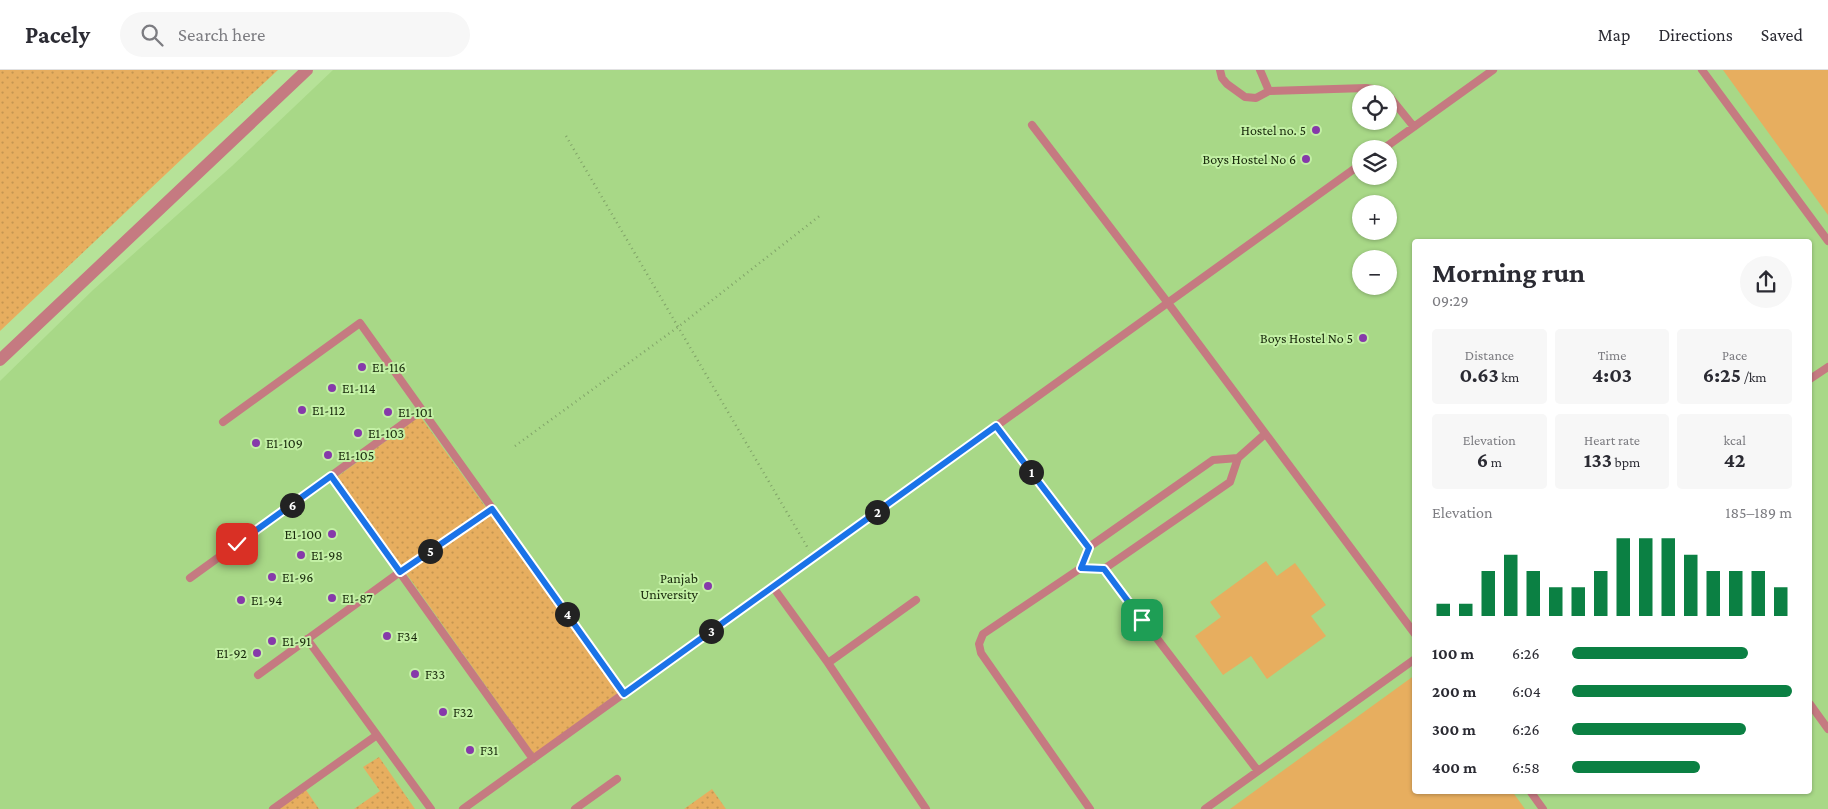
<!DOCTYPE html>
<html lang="en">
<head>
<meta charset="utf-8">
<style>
	body { margin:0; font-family:"Crimson Pro",serif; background:#f7f7f7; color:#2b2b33; height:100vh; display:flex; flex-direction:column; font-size:19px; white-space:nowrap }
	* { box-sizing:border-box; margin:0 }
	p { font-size:16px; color:#7c7c81 }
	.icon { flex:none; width:28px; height:28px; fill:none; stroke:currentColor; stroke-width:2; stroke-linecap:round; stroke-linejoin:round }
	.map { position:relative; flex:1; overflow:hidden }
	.details { position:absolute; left:1412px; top:169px; width:400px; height:555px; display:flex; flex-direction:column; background:#fff; border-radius:5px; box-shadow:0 1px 4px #0004 }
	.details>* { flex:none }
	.fabs { position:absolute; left:1352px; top:15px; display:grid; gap:10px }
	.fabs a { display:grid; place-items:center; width:45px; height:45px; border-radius:50%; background:#fff; box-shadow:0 1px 4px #0004; font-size:25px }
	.pin { position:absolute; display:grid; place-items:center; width:42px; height:42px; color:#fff; margin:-21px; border-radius:10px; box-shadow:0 2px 8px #0006 }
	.km { position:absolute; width:25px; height:25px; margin:-12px; border-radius:50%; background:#222; color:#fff; font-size:14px; line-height:25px; text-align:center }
	.round { display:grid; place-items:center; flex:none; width:52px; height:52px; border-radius:26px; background:#f7f7f7 }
	.overview { display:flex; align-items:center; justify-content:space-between; height:85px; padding:0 20px }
	h1 { font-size:28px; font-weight:700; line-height:38px }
	.stats { display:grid; grid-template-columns:repeat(3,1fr); gap:8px; height:85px; padding:5px 20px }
	.stats div { display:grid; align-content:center; border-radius:5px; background:#f7f7f7; text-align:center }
	.stats b { font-size:21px; font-weight:700 }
	.stats small { font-size:14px; font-weight:400 }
	.stats p { font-size:14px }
	.chart { height:140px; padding:10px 20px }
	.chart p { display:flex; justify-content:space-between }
	.chart svg { width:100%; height:90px; margin-top:5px; stroke:#0b8043; stroke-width:6 }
	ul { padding:0 20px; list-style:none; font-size:16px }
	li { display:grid; grid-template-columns:80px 60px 1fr; align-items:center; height:38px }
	li i { height:12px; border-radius:6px; background:#0b8043 }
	header { display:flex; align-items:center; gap:30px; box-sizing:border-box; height:70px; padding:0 25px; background:#fff; border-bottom:1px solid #e1e1e2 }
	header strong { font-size:24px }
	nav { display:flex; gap:28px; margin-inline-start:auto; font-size:18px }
	.search { width:350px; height:45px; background:#f7f7f7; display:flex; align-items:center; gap:12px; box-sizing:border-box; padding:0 18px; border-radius:28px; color:#7c7c81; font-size:19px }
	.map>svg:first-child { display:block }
</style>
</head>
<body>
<header>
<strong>Pacely</strong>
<div class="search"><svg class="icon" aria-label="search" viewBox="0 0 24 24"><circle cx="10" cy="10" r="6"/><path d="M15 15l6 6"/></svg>Search here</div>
<nav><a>Map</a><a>Directions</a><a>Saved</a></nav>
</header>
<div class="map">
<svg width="1828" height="739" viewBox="0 0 1828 739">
	<defs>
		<pattern id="park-dots" width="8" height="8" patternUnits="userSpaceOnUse" patternTransform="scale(1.25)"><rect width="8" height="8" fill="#e7ae5f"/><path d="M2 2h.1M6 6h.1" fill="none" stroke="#c59651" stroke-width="1.8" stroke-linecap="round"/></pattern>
	</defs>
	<rect width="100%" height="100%" fill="#b6e298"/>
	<path fill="#a8d887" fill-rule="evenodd" d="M 333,0 L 1828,0 L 1828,739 L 0,739 L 0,311 L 93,220 L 232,96 ZM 1361,24 L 1389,24 L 1389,51 L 1361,51 ZM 1361,79 L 1389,79 L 1389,106 L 1361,106 ZM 1361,134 L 1389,134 L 1389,161 L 1361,161 ZM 1415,171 L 1810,171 L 1810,721 L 1415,721 ZM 1361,189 L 1389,189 L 1389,216 L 1361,216 Z"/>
	<path fill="url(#park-dots)" d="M 0,0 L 278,0 L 185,86 L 0,261 Z
		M 420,346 L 487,439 L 402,497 L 337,407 Z
		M 492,444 L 618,623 L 534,684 L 406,503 Z
		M 379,687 L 415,739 L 354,739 L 380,721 L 363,697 Z
		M 712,719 L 726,739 L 684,739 Z
		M 306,720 L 319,739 L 279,739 Z"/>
	<path fill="#e7ae5f" d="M 1723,0 L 1828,0 L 1828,145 Z
		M 1266,491 L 1277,506 L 1295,493 L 1326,535 L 1311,546 L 1326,566 L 1267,609 L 1251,586 L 1223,605 L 1195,566 L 1221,547 L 1210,532 Z
		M 1415,605 L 1415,721 L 1512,721 L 1525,739 L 1230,739 Z"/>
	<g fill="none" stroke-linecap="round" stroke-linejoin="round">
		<path stroke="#80a368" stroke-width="2.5" stroke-dasharray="1 4" stroke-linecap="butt" d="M 566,66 L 809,480
			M 515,376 L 678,257 L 822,144"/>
		<path stroke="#c57a81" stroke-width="8" d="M 1220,0 L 1222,8 L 1227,14 L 1245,27 L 1256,28 L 1269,21
			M 1260,0 L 1269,21 L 1366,18 L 1380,20 L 1386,24
			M 1702,0 L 1828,171
			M 1389,26 L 1414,57
			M 1032,55 L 1168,233 L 1415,564
			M 1383,79 L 1493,0
			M 1810,309 L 1828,297
			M 223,352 L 360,253 L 624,623
			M 996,356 L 1089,477
			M 331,406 L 533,689
			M 1081,498 L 1104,499 L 1230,412 L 1238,388 L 1265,364
			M 1104,499 L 1258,701
			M 190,508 L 422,340
			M 773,517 L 828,593 L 926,739
			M 307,569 L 431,739
			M 828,593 L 916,530
			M 258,605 L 400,502 L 492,439
			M 1810,634 L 1828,659
			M 1530,721 L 1543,739
			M 273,739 L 377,665
			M 463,739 L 1361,94
			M 575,739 L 617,709
			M 1090,739 L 981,583 L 979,574 L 983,564 L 1081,498 L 1089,477 L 1213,390 L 1238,388
			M 1205,739 L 1415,589"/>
		<path stroke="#c57a81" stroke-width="12" d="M 0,290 L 307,0"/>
	</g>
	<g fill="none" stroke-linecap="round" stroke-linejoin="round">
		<defs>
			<path id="route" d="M 237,474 L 331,406 L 400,502 L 492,439 L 624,624 L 996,356 L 1089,478 L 1081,498 L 1104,499 L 1142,550"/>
		</defs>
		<use href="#route" stroke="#fff" stroke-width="10"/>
		<use href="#route" stroke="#1a73e8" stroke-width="6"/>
	</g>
	<g fill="#8639aa" stroke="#c3f0a5" stroke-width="2">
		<circle cx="1316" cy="60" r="5"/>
		<circle cx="1306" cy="89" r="5"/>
		<circle cx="1363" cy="268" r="5"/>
		<circle cx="362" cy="297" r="5"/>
		<circle cx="332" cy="318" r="5"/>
		<circle cx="302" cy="340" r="5"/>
		<circle cx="388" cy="342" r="5"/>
		<circle cx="358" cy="363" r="5"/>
		<circle cx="256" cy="373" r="5"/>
		<circle cx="328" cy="385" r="5"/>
		<circle cx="332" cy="464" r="5"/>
		<circle cx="301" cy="485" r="5"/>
		<circle cx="272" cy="507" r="5"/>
		<circle cx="708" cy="516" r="5"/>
		<circle cx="332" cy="528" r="5"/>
		<circle cx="241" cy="530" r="5"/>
		<circle cx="387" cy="566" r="5"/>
		<circle cx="272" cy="571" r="5"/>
		<circle cx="257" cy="583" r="5"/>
		<circle cx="415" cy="604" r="5"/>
		<circle cx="443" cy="642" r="5"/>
		<circle cx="470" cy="680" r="5"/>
	</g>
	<g text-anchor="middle" stroke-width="4" stroke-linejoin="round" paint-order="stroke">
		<g font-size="14" fill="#18290b" stroke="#c3f0a5" text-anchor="start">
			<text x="1306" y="65" text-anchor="end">Hostel no. 5</text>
			<text x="1296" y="94" text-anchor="end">Boys Hostel No 6</text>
			<text x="1353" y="273" text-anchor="end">Boys Hostel No 5</text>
			<text x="372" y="302">E1-116</text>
			<text x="342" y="323">E1-114</text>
			<text x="312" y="345">E1-112</text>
			<text x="398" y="347">E1-101</text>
			<text x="368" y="368">E1-103</text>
			<text x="266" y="378">E1-109</text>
			<text x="338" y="390">E1-105</text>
			<text x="322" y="469" text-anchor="end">E1-100</text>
			<text x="311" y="490">E1-98</text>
			<text x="282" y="512">E1-96</text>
			<text x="698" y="513" text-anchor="end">Panjab<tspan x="698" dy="16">University</tspan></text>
			<text x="342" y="533">E1-87</text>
			<text x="251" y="535">E1-94</text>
			<text x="397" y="571">F34</text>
			<text x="282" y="576">E1-91</text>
			<text x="247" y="588" text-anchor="end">E1-92</text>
			<text x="425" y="609">F33</text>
			<text x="453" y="647">F32</text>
			<text x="480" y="685">F31</text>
		</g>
	</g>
</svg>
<div class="fabs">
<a><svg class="icon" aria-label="locate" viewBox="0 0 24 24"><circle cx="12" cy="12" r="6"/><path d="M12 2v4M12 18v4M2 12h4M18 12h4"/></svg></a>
<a><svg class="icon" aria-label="layers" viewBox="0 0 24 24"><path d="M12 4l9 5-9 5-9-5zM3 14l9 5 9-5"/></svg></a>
<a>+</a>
<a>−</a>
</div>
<div class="pin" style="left:1142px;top:550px;background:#1e9e55"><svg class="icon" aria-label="arrive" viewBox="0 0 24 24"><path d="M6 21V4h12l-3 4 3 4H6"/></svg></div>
<div class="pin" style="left:237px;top:474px;background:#d93025"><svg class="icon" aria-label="check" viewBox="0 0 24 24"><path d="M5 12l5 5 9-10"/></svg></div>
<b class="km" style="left:1031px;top:402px">1</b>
<b class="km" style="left:877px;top:442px">2</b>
<b class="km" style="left:711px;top:561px">3</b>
<b class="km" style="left:567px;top:544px">4</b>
<b class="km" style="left:430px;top:481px">5</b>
<b class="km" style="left:292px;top:435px">6</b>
<section class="details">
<div class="overview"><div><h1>Morning run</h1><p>09:29</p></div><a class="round"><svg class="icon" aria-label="share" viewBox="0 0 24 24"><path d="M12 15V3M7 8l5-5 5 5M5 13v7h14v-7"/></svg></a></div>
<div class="stats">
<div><p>Distance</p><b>0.63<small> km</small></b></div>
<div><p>Time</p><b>4:03</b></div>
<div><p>Pace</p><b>6:25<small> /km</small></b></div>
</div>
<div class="stats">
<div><p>Elevation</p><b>6<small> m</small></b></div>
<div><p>Heart rate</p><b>133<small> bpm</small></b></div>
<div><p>kcal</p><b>42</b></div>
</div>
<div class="chart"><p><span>Elevation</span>185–189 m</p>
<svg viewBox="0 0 160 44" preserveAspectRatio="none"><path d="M5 44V38M15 44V38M25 44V22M35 44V14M45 44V22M55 44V30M65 44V30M75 44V22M85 44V6M95 44V6M105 44V6M115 44V14M125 44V22M135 44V22M145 44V22M155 44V30"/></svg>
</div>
<ul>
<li><b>100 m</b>6:26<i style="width:80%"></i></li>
<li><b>200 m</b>6:04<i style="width:100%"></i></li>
<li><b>300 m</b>6:26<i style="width:79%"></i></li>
<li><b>400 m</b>6:58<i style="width:58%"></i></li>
</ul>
</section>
</div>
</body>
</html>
